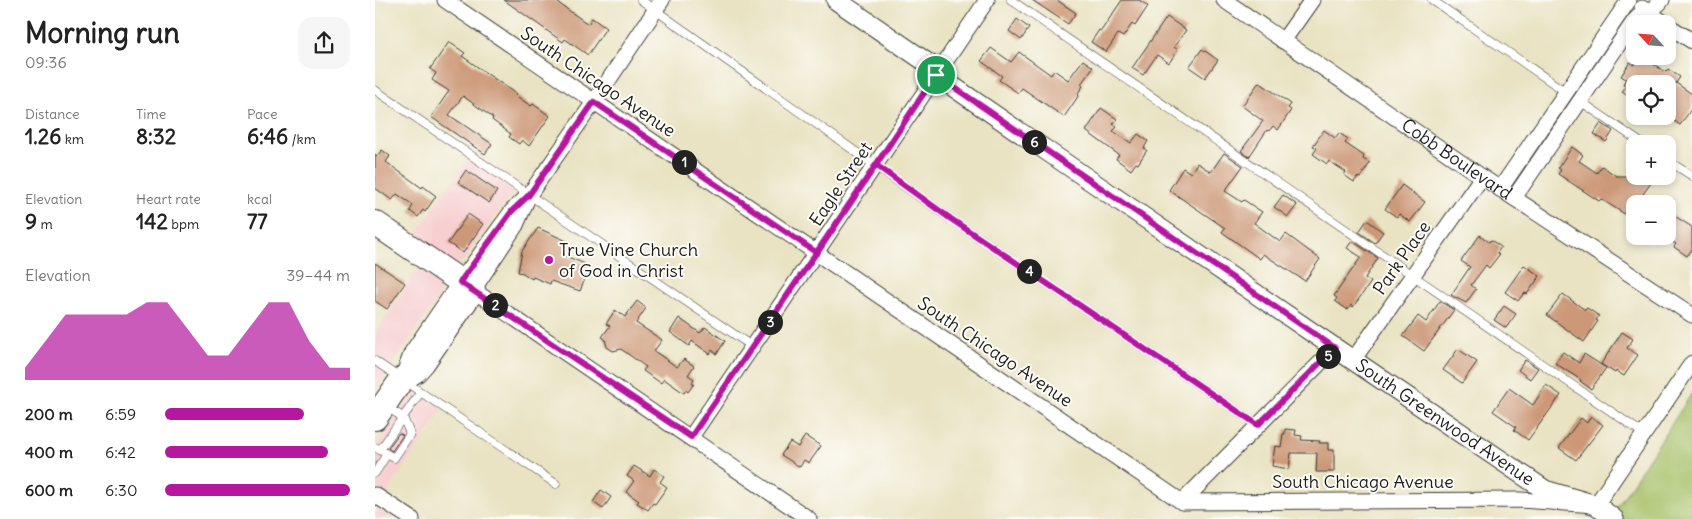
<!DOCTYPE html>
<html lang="en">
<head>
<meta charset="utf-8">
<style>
	body { margin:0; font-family:Delius,sans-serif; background:#f6f6f6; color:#222; height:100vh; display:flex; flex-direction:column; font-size:19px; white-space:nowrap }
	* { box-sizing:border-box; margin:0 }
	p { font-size:16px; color:#767676 }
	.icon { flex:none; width:28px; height:28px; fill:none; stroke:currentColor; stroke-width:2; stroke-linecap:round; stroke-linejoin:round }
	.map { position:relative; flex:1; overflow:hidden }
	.sheet { display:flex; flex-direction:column; background:#fff; width:375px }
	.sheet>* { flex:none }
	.needle { width:32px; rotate:296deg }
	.tools { position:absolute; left:1251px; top:15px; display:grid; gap:10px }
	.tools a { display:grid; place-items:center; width:50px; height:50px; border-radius:10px; background:#fff; box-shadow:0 2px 8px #0003; font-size:25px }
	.pin { position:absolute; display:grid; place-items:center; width:42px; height:42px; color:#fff; margin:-21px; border:2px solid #fff; border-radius:50%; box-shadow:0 1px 5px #0007 }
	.km { position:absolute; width:25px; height:25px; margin:-12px; border-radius:50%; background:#222; color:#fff; font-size:14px; line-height:25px; text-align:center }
	.round { display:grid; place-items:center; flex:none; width:52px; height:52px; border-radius:15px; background:#f6f6f6 }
	.overview { display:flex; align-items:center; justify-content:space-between; height:85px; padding:0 25px }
	h1 { font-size:28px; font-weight:700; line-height:38px }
	.metrics { display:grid; grid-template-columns:repeat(3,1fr); gap:8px; height:85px; padding:5px 25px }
	.metrics div { display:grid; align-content:center }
	.metrics b { font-size:21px; font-weight:700 }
	.metrics small { font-size:14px; font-weight:400 }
	.metrics p { font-size:14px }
	.chart { height:140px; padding:10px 25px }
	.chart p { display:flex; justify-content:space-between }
	.chart svg { width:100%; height:90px; margin-top:5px; fill:#b5179e; opacity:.7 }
	ul { padding:0 25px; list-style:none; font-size:16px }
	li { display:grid; grid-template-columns:80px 60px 1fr; align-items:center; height:38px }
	li i { height:12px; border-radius:6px; background:#b5179e }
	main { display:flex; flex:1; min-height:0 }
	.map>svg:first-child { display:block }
</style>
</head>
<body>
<main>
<section class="sheet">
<div class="overview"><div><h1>Morning run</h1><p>09:36</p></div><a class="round"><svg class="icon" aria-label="share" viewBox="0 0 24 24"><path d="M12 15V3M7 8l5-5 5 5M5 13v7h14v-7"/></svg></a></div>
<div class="metrics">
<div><p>Distance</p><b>1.26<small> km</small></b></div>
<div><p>Time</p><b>8:32</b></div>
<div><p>Pace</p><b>6:46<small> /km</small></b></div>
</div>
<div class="metrics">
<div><p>Elevation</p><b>9<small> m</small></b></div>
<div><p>Heart rate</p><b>142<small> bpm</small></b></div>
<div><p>kcal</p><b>77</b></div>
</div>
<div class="chart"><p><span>Elevation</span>39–44 m</p>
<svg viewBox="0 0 160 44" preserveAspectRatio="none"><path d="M0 44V38L10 25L20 12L30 12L40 12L50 12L60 6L70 6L80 19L90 32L100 32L110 19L120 6L130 6L140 25L150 38L160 38V44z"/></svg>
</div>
<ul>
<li><b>200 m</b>6:59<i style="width:75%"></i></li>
<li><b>400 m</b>6:42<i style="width:88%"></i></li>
<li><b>600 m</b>6:30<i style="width:100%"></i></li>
</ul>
</section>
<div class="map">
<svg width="1317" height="519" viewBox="0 0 1317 519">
	<rect width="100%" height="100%" fill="#fdfcf7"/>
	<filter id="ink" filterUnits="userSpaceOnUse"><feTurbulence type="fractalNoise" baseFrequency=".02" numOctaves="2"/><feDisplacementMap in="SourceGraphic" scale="10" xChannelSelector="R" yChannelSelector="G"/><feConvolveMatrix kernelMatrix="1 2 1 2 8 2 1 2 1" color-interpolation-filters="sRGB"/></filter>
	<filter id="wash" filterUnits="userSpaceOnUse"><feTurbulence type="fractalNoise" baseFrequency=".0096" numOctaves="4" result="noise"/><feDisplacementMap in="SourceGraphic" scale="20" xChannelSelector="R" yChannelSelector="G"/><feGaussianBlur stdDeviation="1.12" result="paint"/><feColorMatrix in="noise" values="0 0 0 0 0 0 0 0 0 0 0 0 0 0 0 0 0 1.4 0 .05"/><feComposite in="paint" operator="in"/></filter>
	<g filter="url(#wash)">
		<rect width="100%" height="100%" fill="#e9e3c3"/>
		<path fill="#f7cfd1" d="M 98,152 L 144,183 L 89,260 L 83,264 L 79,263 L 39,236 Z
			M 44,268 L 63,282 L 66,289 L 65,295 L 0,390 L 0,333 Z
			M 44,384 L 72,403 L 11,494 L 0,486 L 0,449 Z
			M 0,506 L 19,519 L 0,519 Z"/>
		<path fill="#a4bf66" stroke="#606e41" d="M 1247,18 L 1253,22 L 1149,173 L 1144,170 Z
			M 1317,393 L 1317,519 L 1249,519 L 1238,513 Z"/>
		<g id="blocks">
			<path fill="#cc9877" d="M 129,0 L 179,0 L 213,24 L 217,18 L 231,28 L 213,55 L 190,39 L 188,42 Z
				M 657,0 L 682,0 L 701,13 L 693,24 Z
				M 747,0 L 764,0 L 773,6 L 760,26 L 757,24 L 748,37 L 743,34 L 731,52 L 716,42 L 724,30 L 726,31 Z
				M 792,17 L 811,30 L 799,47 L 803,50 L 794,63 L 782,55 L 768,75 L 757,68 Z
				M 642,19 L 654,28 L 646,40 L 634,31 Z
				M 74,42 L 90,53 L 87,56 L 141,94 L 140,95 L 156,106 L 158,104 L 175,116 L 154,146 L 147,140 L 144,144 L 134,137 L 136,134 L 117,120 L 118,118 L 88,96 L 74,115 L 117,144 L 110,154 L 56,117 L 74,91 L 57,80 L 61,73 L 55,69 Z
				M 616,48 L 636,62 L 644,52 L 676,75 L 679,70 L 693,80 L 708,60 L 718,67 L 706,84 L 708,86 L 703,93 L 704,95 L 689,117 L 647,88 L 643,93 L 624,80 L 627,76 L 606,61 Z
				M 827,49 L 843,60 L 830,78 L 814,67 Z
				M 1264,56 L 1267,56 L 1290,72 L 1293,69 L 1305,77 L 1301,83 L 1317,94 L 1317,108 L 1305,125 L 1292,116 L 1292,84 L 1260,84 L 1260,101 L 1247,92 L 1251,86 L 1248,84 L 1251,79 L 1246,76 L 1255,62 L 1259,65 Z
				M 884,82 L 916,104 L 913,108 L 916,110 L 903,130 L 898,126 L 894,131 L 892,130 L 874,157 L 866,151 L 888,121 L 867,106 Z
				M 726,108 L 742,119 L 738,124 L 742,127 L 738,131 L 756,143 L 763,134 L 773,141 L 769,148 L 772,150 L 763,164 L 761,163 L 756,170 L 741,159 L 744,155 L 711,131 Z
				M 1226,123 L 1238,131 L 1231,142 L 1219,134 Z
				M 949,130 L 960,138 L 964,133 L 973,139 L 970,143 L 989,156 L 988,159 L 995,163 L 985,178 L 983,177 L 979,182 L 969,175 L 971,172 L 954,161 L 952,164 L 938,154 L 942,148 L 938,146 Z
				M 1197,147 L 1208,155 L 1204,161 L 1222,173 L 1227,166 L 1241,176 L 1281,176 L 1268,194 L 1282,204 L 1260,204 L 1260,212 L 1256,218 L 1226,199 L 1224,201 L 1195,182 L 1183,174 L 1186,170 L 1183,168 Z
				M 7,150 L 15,156 L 11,162 L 47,188 L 48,186 L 61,196 L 50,212 L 48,210 L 43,217 L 35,211 L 38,205 L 22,194 L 17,200 L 0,188 L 0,154 L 2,156 Z
				M 849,153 L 868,166 L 850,191 L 867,202 L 869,200 L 887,212 L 879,223 L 905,242 L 911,234 L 945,259 L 930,281 L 888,254 L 885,259 L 847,232 L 850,228 L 794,190 L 808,168 L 816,173 L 822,163 L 836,172 Z
				M 91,170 L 122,191 L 114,203 L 83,182 Z
				M 1027,185 L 1050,202 L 1035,222 L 1024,214 L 1022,217 L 1010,209 Z
				M 908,195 L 922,205 L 913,217 L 899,207 Z
				M 1292,211 L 1317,227 L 1317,249 L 1312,256 L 1299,247 L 1301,244 L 1292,239 Z
				M 93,214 L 108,224 L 88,253 L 73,243 Z
				M 992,220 L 1008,232 L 1000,243 L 984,232 Z
				M 163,228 L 194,242 L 188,255 L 215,266 L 205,291 L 176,281 L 175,284 L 158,277 L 157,279 L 148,273 L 143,272 L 147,251 Z
				M 1105,235 L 1114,242 L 1116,240 L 1126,247 L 1122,253 L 1124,255 L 1114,268 L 1111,265 L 1096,285 L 1101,289 L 1091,303 L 1076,295 L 1095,267 L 1086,261 Z
				M 977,241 L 1003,258 L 990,278 L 996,282 L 978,307 L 976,305 L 973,310 L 960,301 L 962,298 L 959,296 L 986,257 L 972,248 Z
				M 0,263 L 30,283 L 12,309 L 0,301 Z
				M 1149,265 L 1165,276 L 1152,294 L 1149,293 L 1143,301 L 1130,292 Z
				M 1188,294 L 1210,310 L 1212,308 L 1224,316 L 1221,320 L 1223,321 L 1209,342 L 1172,315 Z
				M 262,301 L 271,308 L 261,323 L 287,340 L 279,351 L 302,367 L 309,359 L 319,366 L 313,375 L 319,379 L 317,383 L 319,384 L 313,392 L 311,390 L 309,393 L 289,379 L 286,383 L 268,371 L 271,367 L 246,349 L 238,351 L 232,347 L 230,339 L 227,337 L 235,326 L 231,324 L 240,310 L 250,317 Z
				M 1065,301 L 1079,310 L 1049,351 L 1028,336 L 1043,316 L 1051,322 Z
				M 1129,306 L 1141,314 L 1131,328 L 1119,320 Z
				M 304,318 L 325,333 L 330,327 L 350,341 L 342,354 L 337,350 L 335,354 L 317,341 L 314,346 L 295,332 Z
				M 1247,332 L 1258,339 L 1252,348 L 1263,355 L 1249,376 L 1241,371 L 1240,373 L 1226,364 Z
				M 1083,349 L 1102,362 L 1087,383 L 1068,370 Z
				M 1188,352 L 1204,363 L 1209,354 L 1231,368 L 1216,389 L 1205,381 L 1206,380 L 1180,363 Z
				M 1150,360 L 1163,368 L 1155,379 L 1143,370 Z
				M 1171,385 L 1186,395 L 1153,440 L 1139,430 L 1141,427 L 1118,411 L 1134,388 L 1158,405 Z
				M 1216,416 L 1228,425 L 1201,460 L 1184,448 L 1206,418 L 1212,423 Z
				M 910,429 L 921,430 L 920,435 L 927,436 L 926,440 L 945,441 L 944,443 L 953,443 L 953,450 L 959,450 L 959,472 L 941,472 L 942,453 L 916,453 L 914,469 L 897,466 L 900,446 L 906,447 L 908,434 L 910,434 Z
				M 24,433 L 28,435 L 17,451 L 13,448 Z
				M 430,436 L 446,446 L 434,463 L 429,460 L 425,467 L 406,455 L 415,442 L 423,447 Z
				M 259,466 L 275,476 L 279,469 L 289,476 L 285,482 L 292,487 L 280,504 L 278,503 L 273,510 L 262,503 L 264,501 L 251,492 L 259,481 L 252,476 Z
				M 226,490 L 236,497 L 228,509 L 218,502 Z"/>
		</g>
	</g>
	<g filter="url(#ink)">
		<use href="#blocks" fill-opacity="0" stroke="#3b3a35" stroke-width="1"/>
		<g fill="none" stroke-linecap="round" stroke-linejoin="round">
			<defs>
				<path id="service" d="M 266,0 L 576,219 L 883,425
					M 636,0 L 1269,434
					M 1057,0 L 1191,92
					M 0,90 L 378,347
					M 1205,101 L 1268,144
					M 1292,160 L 1317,176
					M 0,361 L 181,484
					M 0,447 L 5,450 L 28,417 L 11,407
					M 5,450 L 19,458 L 35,434 L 28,417 L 46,392
					M 0,473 L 12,454"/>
				<g id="minor">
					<path d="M 70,0 L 807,502 L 1145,500 L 1221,505 L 1317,363"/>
					<path id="s1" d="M 849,0 L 1107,177 L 1317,315"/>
					<path d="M 1267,8 L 1291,24"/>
					<path d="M 1292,25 L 1317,41"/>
					<path d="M 908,41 L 937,0"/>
					<path d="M 1125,189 L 1254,0"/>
					<path d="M 154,195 L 141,225 L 98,290 L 434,519"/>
					<path d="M 1139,198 L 1260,20 C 1268,11 1280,11 1287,0"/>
					<path d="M 978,360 L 1107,177"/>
					<path d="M 27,379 L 37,352 L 85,282 L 137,211 L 154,195 L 219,102 L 287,0"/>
					<path d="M 316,437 L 612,0"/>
					<path d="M 0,495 L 37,519"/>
					<path d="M 807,502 L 960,348"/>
				</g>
				<g id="tertiary">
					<path id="s2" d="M 461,0 L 554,64 L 561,75 L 960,348 L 1170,490 L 1221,505 L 1239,519"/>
				</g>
				<path id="primary" d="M 0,223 L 98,290 L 48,362 L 41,370 L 27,379 L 0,418"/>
			</defs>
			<use href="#service" stroke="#3b3a35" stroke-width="9"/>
			<use href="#minor" stroke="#3b3a35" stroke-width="17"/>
			<use href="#tertiary" stroke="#3b3a35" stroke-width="21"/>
			<use href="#primary" stroke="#3b3a35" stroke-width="26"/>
			<use href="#service" stroke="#fff" stroke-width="8"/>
			<use href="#minor" stroke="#fff" stroke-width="15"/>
			<use href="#tertiary" stroke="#fff" stroke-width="19"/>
			<use href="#primary" stroke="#fff" stroke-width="24"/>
		</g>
	</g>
	<g fill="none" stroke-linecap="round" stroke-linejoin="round" filter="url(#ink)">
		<defs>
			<path id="route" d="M 561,75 L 442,253 L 219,102 L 154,195 L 137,211 L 85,282 L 316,437 C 378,347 439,256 501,165 L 576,219 L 883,425 L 960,348 L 561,75"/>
		</defs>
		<use href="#route" stroke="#fff" stroke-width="10"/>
		<use href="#route" stroke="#b5179e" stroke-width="6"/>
	</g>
	<circle fill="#b5179e" stroke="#fdfcf7" stroke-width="2" cx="174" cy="260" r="5"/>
	<g text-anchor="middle" stroke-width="4" stroke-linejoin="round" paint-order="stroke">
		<g font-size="18" fill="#1c1c1c" stroke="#fdfcf7">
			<text transform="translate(223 82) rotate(34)" y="6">South Chicago Avenue</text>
			<text dy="6" stroke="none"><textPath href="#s1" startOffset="282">Cobb Boulevard</textPath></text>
			<text transform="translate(466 184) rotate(-56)" y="6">Eagle Street</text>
			<text transform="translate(1027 258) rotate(-55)" y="6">Park Place</text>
			<text transform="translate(620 352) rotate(34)" y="6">South Chicago Avenue</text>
			<text dy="6" stroke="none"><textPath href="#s2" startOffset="742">South Greenwood Avenue</textPath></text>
			<text x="988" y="488">South Chicago Avenue</text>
		</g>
		<g font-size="18" fill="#1c1c1c" stroke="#fdfcf7" text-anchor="start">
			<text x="184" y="256">True Vine Church<tspan x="184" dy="21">of God in Christ</tspan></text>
		</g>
	</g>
</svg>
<div class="tools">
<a><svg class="needle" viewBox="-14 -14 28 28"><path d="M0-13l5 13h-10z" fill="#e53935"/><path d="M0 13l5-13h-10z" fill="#767676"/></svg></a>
<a><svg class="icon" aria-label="locate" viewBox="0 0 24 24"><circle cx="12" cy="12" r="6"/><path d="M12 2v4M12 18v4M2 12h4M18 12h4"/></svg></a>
<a>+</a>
<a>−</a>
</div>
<div class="pin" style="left:561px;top:75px;background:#1e9e55"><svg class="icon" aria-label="arrive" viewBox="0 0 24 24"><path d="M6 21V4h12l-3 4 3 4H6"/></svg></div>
<b class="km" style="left:309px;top:162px">1</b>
<b class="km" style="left:120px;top:305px">2</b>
<b class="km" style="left:395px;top:322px">3</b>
<b class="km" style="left:654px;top:271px">4</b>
<b class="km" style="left:953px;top:356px">5</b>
<b class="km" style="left:659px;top:142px">6</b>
</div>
</main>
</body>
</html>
